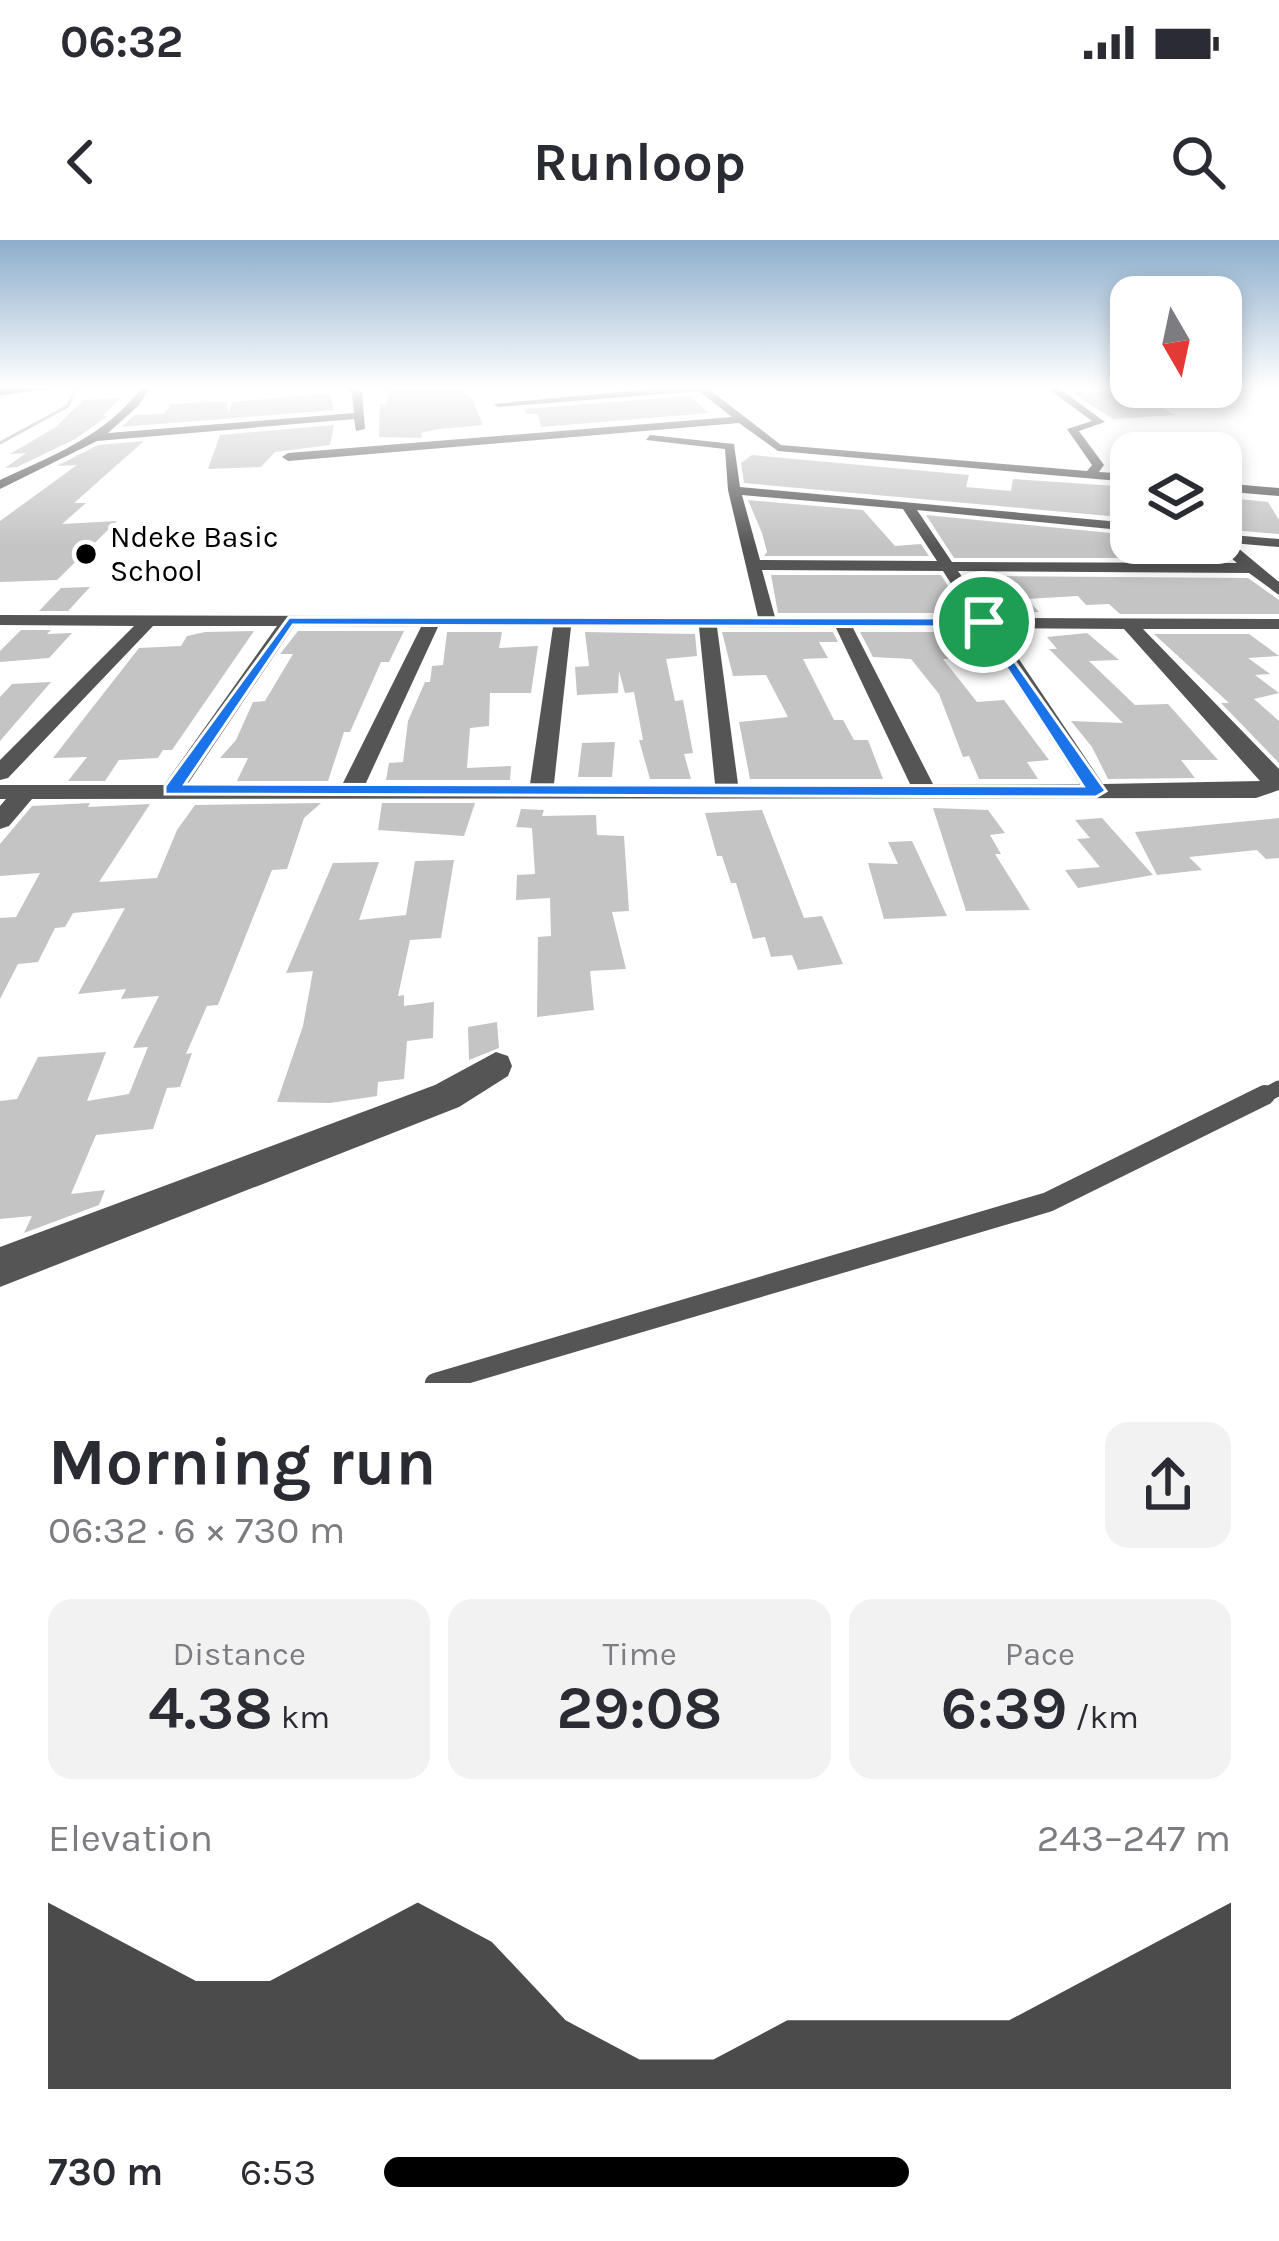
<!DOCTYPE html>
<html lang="en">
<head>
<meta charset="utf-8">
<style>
	body { margin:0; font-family:Karla,sans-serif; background:#f2f2f3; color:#2b2b33; height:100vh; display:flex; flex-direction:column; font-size:45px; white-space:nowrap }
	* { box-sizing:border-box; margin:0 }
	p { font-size:39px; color:#7c7c81 }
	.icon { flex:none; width:66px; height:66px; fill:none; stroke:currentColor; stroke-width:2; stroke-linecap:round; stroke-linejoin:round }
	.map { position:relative; height:1143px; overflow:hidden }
	.panel { display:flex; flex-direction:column; background:#fff; flex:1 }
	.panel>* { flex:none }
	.needle { width:78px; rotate:171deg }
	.fabs { position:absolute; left:1110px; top:36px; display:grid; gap:24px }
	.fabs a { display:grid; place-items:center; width:132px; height:132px; border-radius:24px; background:#fff; box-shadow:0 6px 18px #0003; font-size:60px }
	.pin { position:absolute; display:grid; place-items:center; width:102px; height:102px; color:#fff; margin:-51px; border:6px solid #fff; border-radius:50%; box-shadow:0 3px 12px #0007 }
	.round { display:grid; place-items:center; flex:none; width:126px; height:126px; border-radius:24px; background:#f2f2f3 }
	.summary { display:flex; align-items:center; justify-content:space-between; height:204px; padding:0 48px }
	h1 { font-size:66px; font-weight:700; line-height:90px }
	.stats { display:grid; grid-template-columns:repeat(3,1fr); gap:18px; height:204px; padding:12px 48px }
	.stats div { display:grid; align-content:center; border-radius:24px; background:#f2f2f3; text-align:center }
	.stats b { font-size:60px; font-weight:700 }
	.stats small { font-size:33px; font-weight:400 }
	.stats p { font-size:33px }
	.chart { height:336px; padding:24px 48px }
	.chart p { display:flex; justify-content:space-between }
	.chart svg { width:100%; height:216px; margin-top:12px; fill:#000; opacity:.7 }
	ul { padding:0 48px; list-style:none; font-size:39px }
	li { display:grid; grid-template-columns:192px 144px 1fr; align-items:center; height:90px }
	li i { height:30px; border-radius:15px; background:#000 }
	.status { display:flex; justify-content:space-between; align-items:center; height:84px; padding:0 60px; background:#fff; direction:ltr }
	.status svg { height:33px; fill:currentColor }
	header { display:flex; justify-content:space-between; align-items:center; height:156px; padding:0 48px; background:#fff; font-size:54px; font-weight:700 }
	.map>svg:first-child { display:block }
</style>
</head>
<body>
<div class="status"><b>06:32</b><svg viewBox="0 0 49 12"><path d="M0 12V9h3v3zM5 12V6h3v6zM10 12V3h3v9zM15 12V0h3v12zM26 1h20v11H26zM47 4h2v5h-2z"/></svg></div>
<header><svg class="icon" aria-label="back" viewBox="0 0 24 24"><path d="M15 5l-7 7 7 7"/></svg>Runloop<svg class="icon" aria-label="search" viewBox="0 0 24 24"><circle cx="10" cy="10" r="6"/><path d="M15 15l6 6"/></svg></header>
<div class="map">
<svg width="1279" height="1143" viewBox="0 0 1279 1143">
	<rect width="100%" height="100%" fill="#fff"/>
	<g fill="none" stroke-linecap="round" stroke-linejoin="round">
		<path stroke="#a3a3a3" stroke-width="3" d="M 0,203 L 68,166 L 76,147"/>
	</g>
	<path fill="#c4c4c4" d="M 436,147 L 436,151 L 459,150 L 471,157 L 483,185 L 438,189 L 421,193 L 422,198 L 379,197 L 380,164 L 387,164 L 389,148 Z
		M 1130,150 L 1175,175 L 1113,179 L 1071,152 L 1109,152 L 1128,162 Z
		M 330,153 L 334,170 L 121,187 L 135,175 L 164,174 L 171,164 L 227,161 L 228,174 L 232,162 Z
		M 690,156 L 709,173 L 541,187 L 538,174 L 526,174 L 524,169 Z
		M 120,158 L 103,176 L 108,176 L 75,199 L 17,227 L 5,228 L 26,213 L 10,214 L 56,187 L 83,160 Z
		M 334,185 L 330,205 L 275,212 L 261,227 L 208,229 L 220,195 Z
		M 144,201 L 74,263 L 86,263 L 62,284 L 117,281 L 57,340 L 0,342 L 0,281 L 77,225 L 57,226 L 98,205 Z
		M 752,215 L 969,235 L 966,247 L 1011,251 L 1013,239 L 1116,246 L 1120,268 L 1131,269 L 1131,278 L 744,243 L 741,223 Z
		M 1221,257 L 1268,262 L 1279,280 L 1279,294 L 1221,289 Z
		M 748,260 L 863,270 L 895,306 L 921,304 L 929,316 L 764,316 L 767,312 L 762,293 Z
		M 926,275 L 1131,295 L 1131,303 L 1176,303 L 1195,316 L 1225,318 L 954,318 Z
		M 771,335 L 941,335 L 965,373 L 778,373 Z
		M 967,336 L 1248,338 L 1279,360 L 1279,374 L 1120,374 L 1109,364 L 1086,365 L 1078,356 L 1027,359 L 1039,372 L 992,374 Z
		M 90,347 L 68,371 L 39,371 L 61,348 Z
		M 21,390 L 51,390 L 47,394 L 72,393 L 49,418 L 0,422 L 0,411 Z
		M 254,391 L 172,510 L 163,510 L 158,518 L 119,520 L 105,541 L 68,541 L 87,517 L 53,518 L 139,408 L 181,406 L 187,396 L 205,392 Z
		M 298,391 L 404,391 L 389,422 L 381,422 L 350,492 L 344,492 L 328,541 L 237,541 L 248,518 L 220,518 L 236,500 L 253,462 L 265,461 L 293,414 L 280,414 Z
		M 447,392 L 502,392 L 499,408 L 538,406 L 531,453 L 490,453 L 489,486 L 470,488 L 467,528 L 511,526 L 510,540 L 386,540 L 389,523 L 403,522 L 408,481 L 425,442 L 430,442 L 432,426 L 443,425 Z
		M 585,392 L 695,394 L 697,416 L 666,419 L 675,461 L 683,460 L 693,513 L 684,514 L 691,539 L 650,539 L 639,500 L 643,500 L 634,452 L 625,453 L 619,431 L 618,453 L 577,455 L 575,427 L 589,426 Z
		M 722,392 L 833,392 L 838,402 L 819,402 L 828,418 L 803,419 L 834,480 L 843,480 L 854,500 L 868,500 L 883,539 L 750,539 L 739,482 L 788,477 L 766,435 L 733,436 Z
		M 860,392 L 975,392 L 991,416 L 943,419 L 977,462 L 1004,460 L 1049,520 L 1027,522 L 1038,539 L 979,539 L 969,516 L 963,517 L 939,454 L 911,419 L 873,417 Z
		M 1087,393 L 1119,420 L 1089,421 L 1135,465 L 1168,464 L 1218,520 L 1181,520 L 1195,538 L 1108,539 L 1092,507 L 1071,481 L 1123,483 L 1049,409 L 1057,409 L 1047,397 Z
		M 1154,394 L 1249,394 L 1279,416 L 1248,418 L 1270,434 L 1255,435 L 1279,453 L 1254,459 L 1279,481 L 1279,523 L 1221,463 L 1229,463 Z
		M 51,442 L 0,501 L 0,457 L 12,444 Z
		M 615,502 L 612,537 L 578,537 L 582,503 Z
		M 90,563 L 88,567 L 150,564 L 99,642 L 157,638 L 177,590 L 195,565 L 321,563 L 304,578 L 287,629 L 272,630 L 218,765 L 207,766 L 186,814 L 192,813 L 180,847 L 167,848 L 153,889 L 96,895 L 71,954 L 105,950 L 99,965 L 24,993 L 32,976 L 0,979 L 0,861 L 17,859 L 38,817 L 106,812 L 87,861 L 129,854 L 148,807 L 133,808 L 159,756 L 121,759 L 126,749 L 78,754 L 125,668 L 73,673 L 65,687 L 55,688 L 38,722 L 18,724 L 0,759 L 0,678 L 16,677 L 40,633 L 0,636 L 0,604 L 32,566 Z
		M 382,563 L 475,563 L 464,596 L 378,590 Z
		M 933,568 L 988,570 L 1005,593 L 990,595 L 1001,614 L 995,614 L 1030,670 L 966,671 Z
		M 521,569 L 544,570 L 542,576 L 596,575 L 597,595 L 624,596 L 629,671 L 612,672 L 626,729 L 590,731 L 594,770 L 537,777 L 538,697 L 551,696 L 550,658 L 516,660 L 517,635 L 535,634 L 532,588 L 516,587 Z
		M 762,570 L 804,678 L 822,676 L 843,724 L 798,730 L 792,715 L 771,717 L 765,697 L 753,699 L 736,643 L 731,643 L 722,616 L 717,616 L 705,573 Z
		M 1102,578 L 1153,635 L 1078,648 L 1065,630 L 1100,627 L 1077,599 L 1090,598 L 1075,580 Z
		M 1279,578 L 1279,618 L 1266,619 L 1257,610 L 1189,617 L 1202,630 L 1157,635 L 1135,592 Z
		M 912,601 L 947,676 L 884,679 L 868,623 L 898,624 L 888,602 Z
		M 454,620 L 441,698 L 410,700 L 398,756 L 404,755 L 404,766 L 434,762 L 433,798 L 407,801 L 404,839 L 378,842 L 377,856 L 330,863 L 277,862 L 303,786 L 313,731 L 286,733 L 333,623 L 379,622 L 359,680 L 406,675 L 415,621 Z
		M 497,782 L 499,808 L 469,820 L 468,787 Z"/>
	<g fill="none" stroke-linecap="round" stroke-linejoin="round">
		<defs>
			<path id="trunk" d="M 0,147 L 59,147 L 0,155 Z"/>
		</defs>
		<use href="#trunk" stroke="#dbdbdb" stroke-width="3"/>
		<path stroke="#555" stroke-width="15" d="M 1260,858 L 1279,848"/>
		<path stroke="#555" stroke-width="20" d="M 435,1143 L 1048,962 L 1265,855"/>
		<path fill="#555" fill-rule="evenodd" d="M 142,147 L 151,147 L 138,166 L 108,193 L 354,173 L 352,153 L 342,147 L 362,152 L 365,189 L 356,191 L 354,179 L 97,201 L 0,249 L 0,240 C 52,216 107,195 142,147 Z
			M 672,147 L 706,147 L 781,205 L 1087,231 L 1092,225 L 1067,189 L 1092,181 L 1046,147 L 1057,147 L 1105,182 L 1079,191 L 1104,225 L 1099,232 L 1131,234 L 1131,242 L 778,211 L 739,183 L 288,221 L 282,217 L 288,213 L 732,177 L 699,151 L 498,167 L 493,164 Z
			M 650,195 L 734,204 L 740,247 L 1131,283 L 1131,291 L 917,270 L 952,322 L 1237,323 L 1214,303 L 1221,303 L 1221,294 L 1279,299 L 1279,307 L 1232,303 L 1279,342 L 1279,355 L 1249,333 L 958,331 L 990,378 L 1279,379 L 1279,389 L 1143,389 L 1279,529 L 1279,550 L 1256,558 L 32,559 L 9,586 L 0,589 L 0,566 L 6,559 L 0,559 L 0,545 L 164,545 L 277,386 L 153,386 L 8,538 L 0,540 L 0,520 L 134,386 L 0,385 L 0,375 L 758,377 L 728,250 L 725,209 L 646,200 ZM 742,255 L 903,269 L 937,321 L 760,320 ZM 762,330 L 943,331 L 973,378 L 775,377 ZM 294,386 L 421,387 L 342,545 L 187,545 ZM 438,387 L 553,387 L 530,544 L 365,545 ZM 571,387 L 699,387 L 715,544 L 554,544 ZM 717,387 L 836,388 L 910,544 L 738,544 ZM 853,388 L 980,388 L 1080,544 L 933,544 ZM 998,388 L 1124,389 L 1260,541 L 1103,544 Z
			M 1221,243 L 1279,248 L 1279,256 L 1221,251 Z
			M 496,812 L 508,816 L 512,826 L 508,836 L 459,867 L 0,1047 L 0,1007 L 435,845 Z"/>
		<use href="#trunk" fill="#000" fill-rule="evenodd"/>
	</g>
	<linearGradient id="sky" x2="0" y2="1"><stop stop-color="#8cadcc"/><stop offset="0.48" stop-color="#fff"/><stop offset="1" stop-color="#fff" stop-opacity="0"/></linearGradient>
	<rect width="1279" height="307" fill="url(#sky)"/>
	<path fill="#1a73e8" stroke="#fff" stroke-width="3" fill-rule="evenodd" d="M 289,377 L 984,378 L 1106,551 L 1096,557 L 165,554 L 165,546 ZM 293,385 L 980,387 L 1083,546 L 185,544 Z"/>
	<circle fill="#000" stroke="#fff" stroke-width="4.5" cx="86" cy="314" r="12"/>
	<g text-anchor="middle" stroke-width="10" stroke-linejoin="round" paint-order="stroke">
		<g font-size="30" fill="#000" stroke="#fff" text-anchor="start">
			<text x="110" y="307">Ndeke Basic<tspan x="110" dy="34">School</tspan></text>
		</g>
	</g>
</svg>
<div class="fabs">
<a><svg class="needle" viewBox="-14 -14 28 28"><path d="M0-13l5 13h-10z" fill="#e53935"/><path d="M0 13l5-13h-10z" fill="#7c7c81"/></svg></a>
<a><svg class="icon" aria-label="layers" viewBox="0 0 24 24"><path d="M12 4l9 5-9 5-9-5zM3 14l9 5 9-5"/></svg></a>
</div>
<div class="pin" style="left:984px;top:382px;background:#1e9e55"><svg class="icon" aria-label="arrive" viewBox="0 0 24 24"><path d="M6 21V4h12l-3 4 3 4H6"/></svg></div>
</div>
<section class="panel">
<div class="summary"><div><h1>Morning run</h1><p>06:32 · 6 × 730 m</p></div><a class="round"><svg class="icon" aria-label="share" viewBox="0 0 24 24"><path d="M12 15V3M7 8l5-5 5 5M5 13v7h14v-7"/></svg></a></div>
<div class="stats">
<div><p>Distance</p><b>4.38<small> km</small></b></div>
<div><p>Time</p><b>29:08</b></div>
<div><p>Pace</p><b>6:39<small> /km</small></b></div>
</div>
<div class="chart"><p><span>Elevation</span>243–247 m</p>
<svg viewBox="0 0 160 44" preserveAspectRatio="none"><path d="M0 44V6L10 14L20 22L30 22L40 14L50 6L60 14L70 30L80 38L90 38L100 30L110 30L120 30L130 30L140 22L150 14L160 6V44z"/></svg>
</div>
<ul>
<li><b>730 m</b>6:53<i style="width:62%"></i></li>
</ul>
</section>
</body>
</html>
